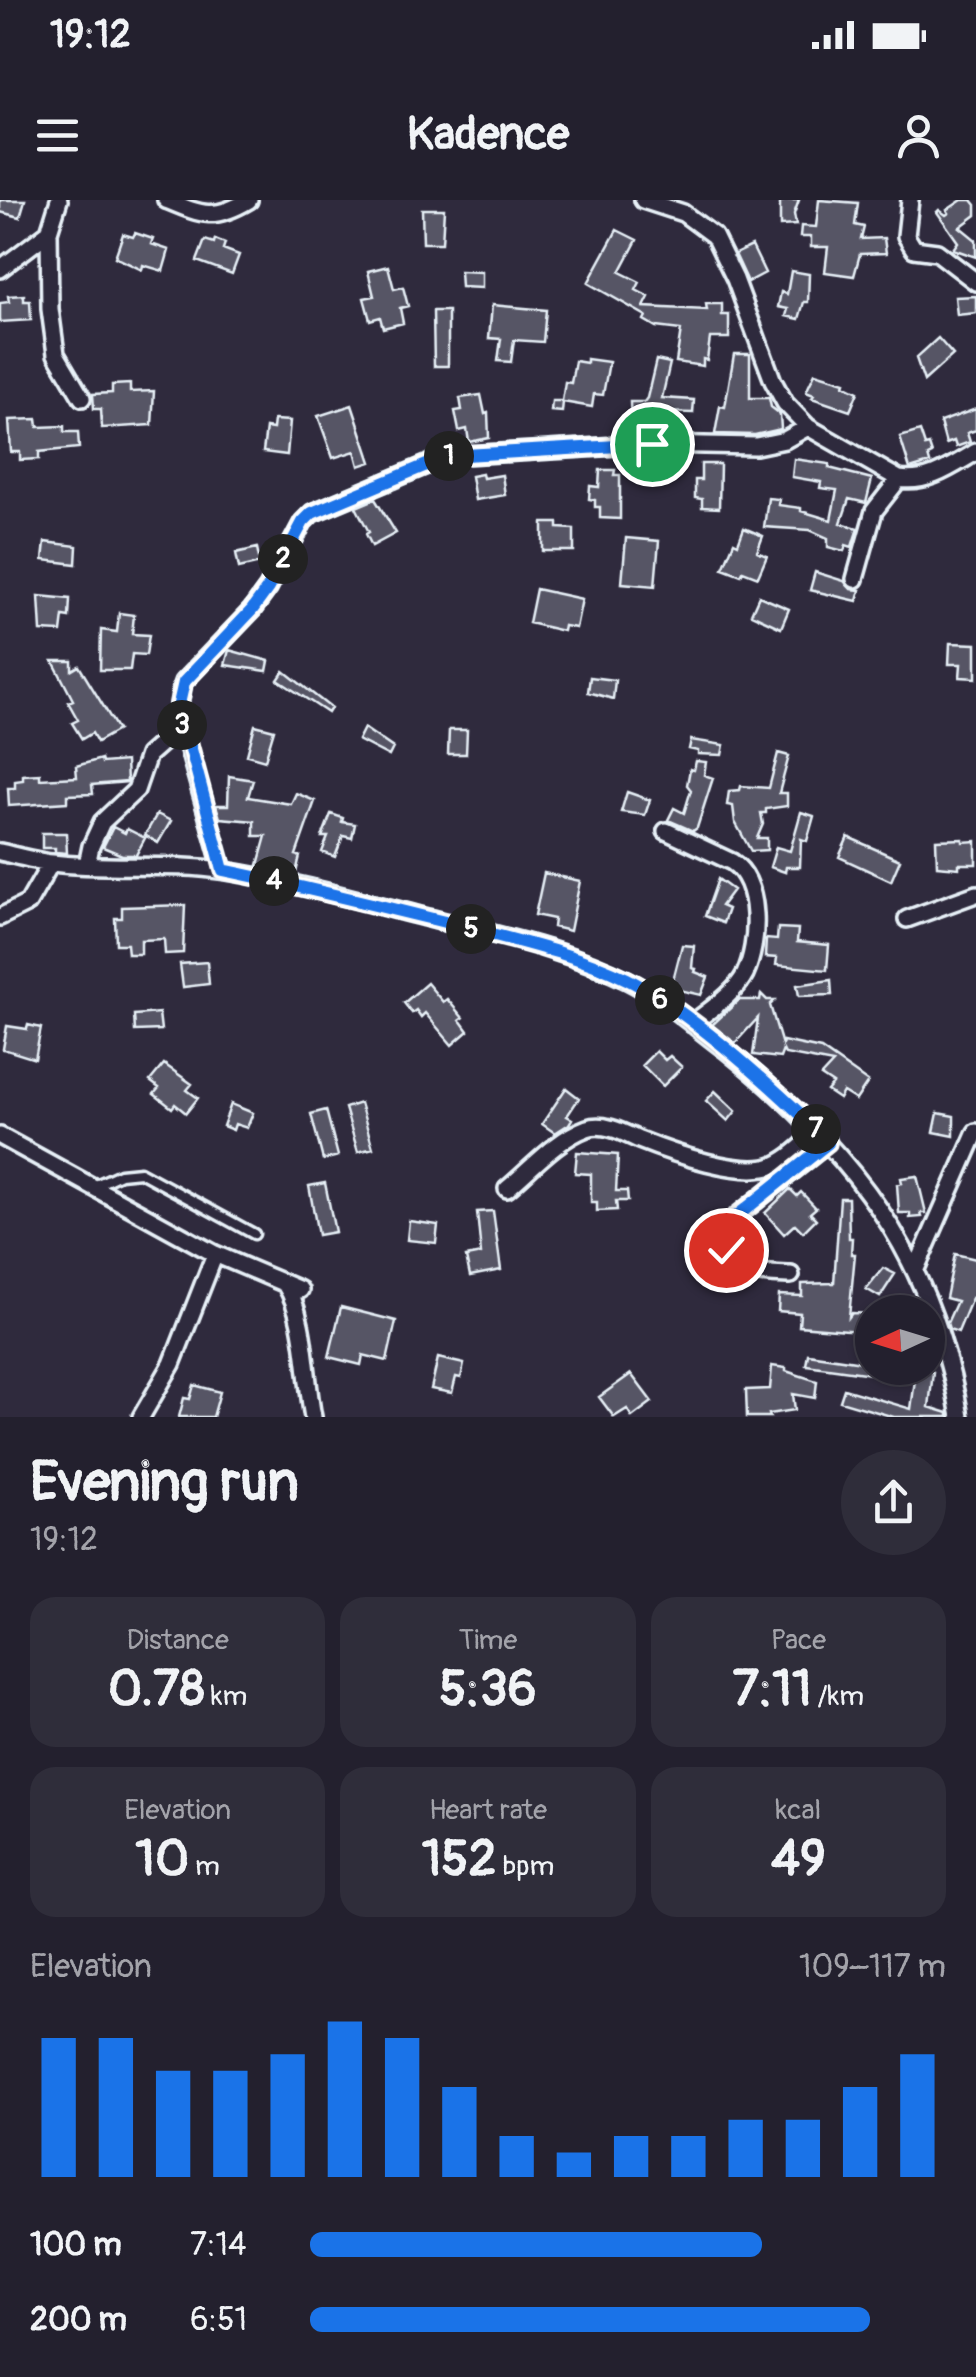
<!DOCTYPE html>
<html lang="en">
<head>
<meta charset="utf-8">
<style>
	body { margin:0; font-family:Pangolin,sans-serif; background:#2f2d3a; color:#f1f3f6; height:100vh; display:flex; flex-direction:column; font-size:38px; white-space:nowrap }
	* { box-sizing:border-box; margin:0 }
	p { font-size:32px; color:#a3a3aa }
	.icon { flex:none; width:55px; height:55px; fill:none; stroke:currentColor; stroke-width:2; stroke-linecap:round; stroke-linejoin:round }
	.map { position:relative; height:1217px; overflow:hidden }
	.panel { display:flex; flex-direction:column; background:#23202e; flex:1 }
	.panel>* { flex:none }
	.needle { width:65px; rotate:266deg }
	.controls { position:absolute; left:855px; top:1095px; display:grid; gap:20px }
	.controls a { display:grid; place-items:center; width:90px; height:90px; border-radius:50%; background:#23202e; box-shadow:0 2px 8px #0004,0 0 0 2px #403e4a; font-size:50px }
	.pin { position:absolute; display:grid; place-items:center; width:85px; height:85px; color:#fff; margin:-42px; border:5px solid #fff; border-radius:50%; box-shadow:0 2px 10px #0007 }
	.km { position:absolute; width:50px; height:50px; margin:-25px; border-radius:50%; background:#222; color:#fff; font-size:28px; line-height:50px; text-align:center }
	.round { display:grid; place-items:center; flex:none; width:105px; height:105px; border-radius:52px; background:#2f2d3a }
	.summary { display:flex; align-items:center; justify-content:space-between; height:170px; padding:0 30px }
	h1 { font-size:55px; font-weight:700; line-height:75px }
	.metrics { display:grid; grid-template-columns:repeat(3,1fr); gap:15px; height:170px; padding:10px 30px }
	.metrics div { display:grid; align-content:center; border-radius:25px; background:#2f2d3a; text-align:center }
	.metrics b { font-size:50px; font-weight:700 }
	.metrics small { font-size:28px; font-weight:400 }
	.metrics p { font-size:28px }
	.chart { height:280px; padding:20px 30px }
	.chart p { display:flex; justify-content:space-between }
	.chart svg { width:100%; height:180px; margin-top:10px; stroke:#1a73e8; stroke-width:6 }
	ul { padding:0 30px; list-style:none; font-size:32px }
	li { display:grid; grid-template-columns:160px 120px 1fr; align-items:center; height:75px }
	li i { height:25px; border-radius:12px; background:#1a73e8 }
	.status { display:flex; justify-content:space-between; align-items:center; height:70px; padding:0 50px; background:#23202e; direction:ltr }
	.status svg { height:28px; fill:currentColor }
	header { display:flex; justify-content:space-between; align-items:center; height:130px; padding:0 30px; background:#23202e; font-size:45px; font-weight:700 }
	.map>svg:first-child { display:block }
</style>
</head>
<body>
<div class="status"><b>19:12</b><svg viewBox="0 0 49 12"><path d="M0 12V9h3v3zM5 12V6h3v6zM10 12V3h3v9zM15 12V0h3v12zM26 1h20v11H26zM47 4h2v5h-2z"/></svg></div>
<header><svg class="icon" aria-label="menu" viewBox="0 0 24 24"><path d="M4 6h16M4 12h16M4 18h16"/></svg>Kadence<svg class="icon" aria-label="person" viewBox="0 0 24 24"><circle cx="12" cy="8" r="4"/><path d="M4 21q1-7 8-7t8 7"/></svg></header>
<div class="map">
<svg width="976" height="1217" viewBox="0 0 976 1217">
	<rect width="100%" height="100%" fill="#2f2a3d"/>
	<filter id="ink" filterUnits="userSpaceOnUse"><feTurbulence type="fractalNoise" baseFrequency=".01" numOctaves="2"/><feDisplacementMap in="SourceGraphic" scale="20" xChannelSelector="R" yChannelSelector="G"/><feConvolveMatrix kernelMatrix="1 2 1 2 8 2 1 2 1" color-interpolation-filters="sRGB"/></filter>
	<g filter="url(#ink)">
		<path fill="#575565" stroke="#e8f1f8" stroke-width="2.5" d="M 0,0 L 25,0 L 20,17 L 0,12 Z
			M 786,0 L 799,0 L 794,14 L 796,25 L 780,26 L 780,2 Z
			M 819,0 L 858,3 L 855,25 L 864,27 L 861,39 L 884,38 L 886,53 L 860,54 L 854,76 L 825,72 L 828,47 L 811,47 L 811,37 L 800,37 L 801,26 L 816,27 Z
			M 962,0 L 972,0 L 976,5 L 976,15 L 960,27 L 976,40 L 976,57 L 953,49 L 958,42 L 937,12 L 939,10 L 946,15 L 949,13 L 947,10 Z
			M 422,9 L 444,9 L 442,43 L 423,43 Z
			M 617,30 L 637,40 L 620,72 L 640,82 L 636,90 L 649,97 L 644,107 L 707,110 L 706,104 L 722,104 L 722,115 L 729,115 L 729,138 L 710,138 L 707,160 L 703,159 L 703,166 L 676,162 L 681,130 L 656,127 L 644,120 L 646,116 L 588,83 Z
			M 135,33 L 153,39 L 151,44 L 169,50 L 163,71 L 143,65 L 142,70 L 115,57 L 123,34 L 133,37 Z
			M 215,39 L 225,43 L 223,49 L 239,55 L 232,74 L 197,61 L 205,40 L 214,43 Z
			M 752,46 L 765,73 L 748,82 L 735,54 Z
			M 388,66 L 394,89 L 403,87 L 408,106 L 400,108 L 403,123 L 383,128 L 380,117 L 370,120 L 364,98 L 374,96 L 368,71 Z
			M 460,71 L 482,72 L 482,88 L 461,87 Z
			M 791,71 L 809,74 L 808,102 L 804,102 L 799,119 L 786,116 L 788,109 L 778,107 L 781,92 L 787,94 Z
			M 24,95 L 24,101 L 30,101 L 31,120 L 0,122 L 0,103 L 9,102 L 8,96 Z
			M 976,96 L 976,113 L 957,115 L 955,97 Z
			M 492,105 L 546,110 L 543,142 L 514,140 L 511,162 L 498,161 L 501,139 L 489,138 Z
			M 433,111 L 448,111 L 448,166 L 434,166 Z
			M 938,138 L 953,155 L 924,181 L 916,158 Z
			M 734,154 L 750,154 L 750,198 L 769,198 L 771,207 L 780,214 L 781,229 L 755,235 L 715,234 L 720,206 L 725,207 Z
			M 587,159 L 609,162 L 603,195 L 594,194 L 592,207 L 563,202 L 562,212 L 551,211 L 552,201 L 562,201 L 565,182 L 571,183 L 575,161 L 587,163 Z
			M 656,160 L 670,163 L 662,198 L 694,200 L 693,213 L 664,212 L 664,220 L 631,224 L 630,202 L 644,202 L 647,198 Z
			M 815,173 L 845,182 L 844,185 L 858,192 L 850,211 L 812,198 L 814,195 L 806,192 Z
			M 130,184 L 130,192 L 154,191 L 152,225 L 102,228 L 101,209 L 94,209 L 93,194 L 112,193 L 112,185 Z
			M 481,195 L 485,214 L 488,213 L 489,238 L 469,242 L 467,229 L 459,231 L 455,211 L 462,210 L 460,198 Z
			M 352,205 L 371,262 L 359,266 L 355,251 L 333,258 L 318,216 Z
			M 976,209 L 976,230 L 967,233 L 970,242 L 956,247 L 954,241 L 946,244 L 940,222 Z
			M 37,219 L 38,227 L 64,226 L 64,232 L 78,232 L 79,248 L 39,252 L 39,259 L 20,260 L 20,252 L 11,252 L 9,220 Z
			M 274,220 L 290,221 L 287,255 L 263,252 L 266,228 L 273,229 Z
			M 920,231 L 925,246 L 929,245 L 932,254 L 928,256 L 930,263 L 910,269 L 900,237 Z
			M 794,259 L 829,264 L 829,268 L 872,279 L 866,303 L 849,299 L 841,323 L 858,328 L 852,347 L 846,345 L 844,351 L 828,347 L 828,338 L 810,330 L 764,327 L 768,298 L 779,299 L 778,305 L 801,308 L 801,311 L 831,320 L 837,290 L 820,288 L 821,282 L 792,277 Z
			M 701,264 L 720,264 L 719,308 L 702,307 L 702,299 L 695,298 L 695,280 L 701,280 Z
			M 600,270 L 615,270 L 614,275 L 620,275 L 620,319 L 600,318 L 600,307 L 595,307 L 595,300 L 589,299 L 590,286 L 599,287 Z
			M 482,274 L 483,278 L 502,275 L 505,295 L 475,300 L 471,276 Z
			M 375,299 L 396,333 L 372,346 L 366,334 L 369,332 L 356,307 Z
			M 543,323 L 558,323 L 558,328 L 574,329 L 574,351 L 543,351 Z
			M 744,328 L 763,336 L 757,352 L 767,356 L 758,377 L 743,371 L 741,375 L 723,368 L 734,342 L 738,344 Z
			M 626,338 L 659,341 L 655,386 L 622,383 Z
			M 45,342 L 77,346 L 76,364 L 43,360 Z
			M 257,348 L 260,363 L 239,368 L 236,353 Z
			M 815,372 L 844,381 L 851,389 L 860,390 L 857,401 L 810,390 Z
			M 536,389 L 582,399 L 576,428 L 564,426 L 563,431 L 529,423 Z
			M 39,396 L 70,399 L 69,417 L 63,416 L 61,432 L 41,431 Z
			M 759,396 L 789,409 L 781,428 L 751,414 Z
			M 119,413 L 134,415 L 132,434 L 149,435 L 146,455 L 132,454 L 130,470 L 100,470 L 101,430 L 117,432 Z
			M 950,443 L 976,444 L 976,478 L 960,477 L 961,464 L 949,464 Z
			M 229,450 L 269,461 L 267,471 L 225,465 Z
			M 53,461 L 72,461 L 72,470 L 79,466 L 118,530 L 97,542 L 92,533 L 82,539 L 72,523 L 78,520 L 68,502 L 73,500 Z
			M 284,471 L 331,508 L 328,513 L 278,480 Z
			M 590,477 L 615,480 L 613,499 L 588,492 Z
			M 255,525 L 274,530 L 265,560 L 247,555 Z
			M 364,528 L 393,548 L 389,556 L 358,540 Z
			M 449,530 L 467,530 L 466,554 L 448,554 Z
			M 691,540 L 724,545 L 722,555 L 698,554 L 698,551 L 689,549 Z
			M 778,553 L 789,556 L 779,593 L 787,593 L 787,606 L 766,609 L 766,613 L 761,613 L 763,624 L 757,638 L 767,638 L 767,650 L 751,651 L 735,622 L 733,606 L 727,605 L 729,591 L 740,590 L 741,586 L 769,588 Z
			M 101,559 L 102,563 L 126,561 L 127,582 L 92,585 L 93,594 L 67,595 L 67,602 L 9,606 L 8,588 L 15,588 L 15,581 L 23,580 L 23,575 L 40,574 L 40,579 L 77,577 L 76,566 Z
			M 696,561 L 706,562 L 704,575 L 713,578 L 697,628 L 693,631 L 668,620 L 674,608 L 684,613 L 691,590 L 687,585 L 690,569 L 694,570 Z
			M 229,576 L 253,580 L 248,597 L 291,604 L 296,593 L 315,601 L 296,655 L 300,656 L 296,673 L 258,665 L 266,636 L 254,636 L 254,621 L 220,618 L 216,605 L 228,605 Z
			M 627,592 L 650,600 L 645,615 L 621,612 Z
			M 801,612 L 814,616 L 807,641 L 801,639 L 800,667 L 786,667 L 785,672 L 770,667 L 776,647 L 790,651 Z
			M 157,614 L 171,621 L 158,643 L 145,635 Z
			M 331,614 L 343,618 L 342,622 L 355,624 L 352,638 L 343,636 L 335,657 L 322,652 L 328,637 L 322,637 Z
			M 113,627 L 125,633 L 127,629 L 145,638 L 136,655 L 122,655 L 103,647 Z
			M 42,633 L 66,633 L 67,653 L 55,652 L 55,648 L 42,648 Z
			M 848,637 L 900,660 L 891,681 L 839,657 Z
			M 963,639 L 963,642 L 976,641 L 976,664 L 959,664 L 959,668 L 937,666 L 936,640 Z
			M 544,673 L 580,681 L 570,731 L 553,727 L 554,719 L 535,715 Z
			M 718,679 L 733,690 L 721,706 L 728,709 L 723,723 L 705,716 Z
			M 185,705 L 183,753 L 165,754 L 164,739 L 141,740 L 141,754 L 128,754 L 127,744 L 116,744 L 115,718 L 122,718 L 122,707 Z
			M 778,728 L 798,729 L 797,742 L 829,745 L 827,770 L 776,765 L 777,758 L 765,757 L 766,739 L 777,740 Z
			M 682,745 L 694,746 L 692,768 L 696,769 L 695,772 L 708,777 L 701,795 L 671,788 Z
			M 207,762 L 209,784 L 183,787 L 180,764 Z
			M 831,780 L 832,795 L 799,796 L 797,785 Z
			M 427,783 L 443,802 L 447,799 L 463,818 L 460,820 L 468,831 L 452,845 L 425,813 L 421,817 L 416,810 L 412,813 L 404,803 Z
			M 761,794 L 767,800 L 775,800 L 770,805 L 782,845 L 783,841 L 821,849 L 868,882 L 856,900 L 843,892 L 839,899 L 827,891 L 833,884 L 821,876 L 833,863 L 785,854 L 783,850 L 780,858 L 753,855 L 758,818 L 735,843 L 712,825 L 739,800 L 760,800 Z
			M 159,813 L 161,830 L 135,831 L 134,815 Z
			M 28,825 L 41,828 L 35,859 L 3,849 L 7,826 L 27,829 Z
			M 656,851 L 665,860 L 670,856 L 682,867 L 663,886 L 642,865 Z
			M 164,864 L 192,884 L 187,890 L 198,898 L 186,913 L 175,904 L 172,908 L 154,894 L 159,888 L 150,881 Z
			M 566,888 L 579,898 L 567,916 L 572,919 L 569,924 L 555,933 L 542,924 Z
			M 715,891 L 736,911 L 728,921 L 706,901 Z
			M 360,903 L 373,948 L 358,952 L 345,908 Z
			M 231,904 L 253,913 L 247,928 L 235,924 L 233,930 L 223,926 Z
			M 326,910 L 338,956 L 323,960 L 311,914 Z
			M 938,913 L 954,916 L 954,936 L 934,932 Z
			M 577,952 L 618,955 L 616,991 L 627,991 L 628,1001 L 616,1001 L 617,1010 L 597,1011 L 597,1002 L 591,1002 L 591,974 L 575,973 Z
			M 917,976 L 926,1013 L 921,1013 L 922,1017 L 910,1018 L 910,1013 L 899,1013 L 897,984 L 902,983 L 901,978 Z
			M 325,983 L 335,1032 L 318,1035 L 309,986 Z
			M 790,989 L 797,996 L 801,992 L 816,1008 L 810,1013 L 816,1019 L 803,1032 L 795,1024 L 784,1034 L 765,1013 Z
			M 840,998 L 848,998 L 849,1038 L 852,1038 L 851,1054 L 855,1054 L 849,1117 L 852,1113 L 872,1114 L 872,1132 L 799,1126 L 800,1113 L 778,1111 L 779,1095 L 802,1096 L 802,1084 L 834,1083 Z
			M 493,1011 L 501,1070 L 470,1076 L 466,1057 L 481,1054 L 477,1012 Z
			M 409,1021 L 438,1025 L 436,1043 L 407,1040 Z
			M 955,1054 L 976,1059 L 976,1099 L 972,1098 L 958,1132 L 949,1129 L 947,1123 L 957,1101 L 946,1098 Z
			M 883,1068 L 895,1074 L 880,1097 L 866,1089 Z
			M 341,1107 L 396,1121 L 387,1161 L 363,1155 L 361,1165 L 329,1157 Z
			M 864,1136 L 872,1137 L 872,1174 L 806,1165 L 808,1154 L 862,1162 Z
			M 438,1158 L 464,1164 L 461,1178 L 456,1177 L 452,1193 L 431,1189 Z
			M 772,1166 L 786,1168 L 786,1171 L 817,1181 L 815,1198 L 793,1194 L 795,1210 L 769,1214 L 770,1217 L 747,1217 L 746,1190 L 770,1189 Z
			M 875,1168 L 933,1172 L 929,1207 L 948,1213 L 948,1217 L 894,1217 L 840,1201 L 844,1189 L 911,1209 L 915,1180 L 874,1174 Z
			M 631,1174 L 652,1202 L 632,1217 L 627,1209 L 614,1217 L 599,1197 Z
			M 194,1185 L 220,1192 L 213,1217 L 179,1217 L 184,1198 L 190,1199 Z"/>
		<g fill="none" stroke-linecap="round" stroke-linejoin="round">
			<defs>
				<path id="lane" d="M 94,986 L 120,974 L 140,972 L 254,1034"/>
				<path id="street" d="M 166,0 C 202,15 214,21 249,0
					M 643,0 L 683,13 L 714,36 L 735,79 L 773,181 L 785,203 L 808,227 L 899,279 C 928,284 952,266 976,252
					M 910,0 L 906,36 L 914,49 L 937,52 L 976,82
					M 49,32 L 50,109 L 56,154 L 82,198
					M 0,69 L 49,32 L 59,0
					M 855,379 L 874,311 L 899,279
					M 666,631 L 732,662 C 762,682 759,744 745,774 C 735,794 709,810 692,824
					M 0,652 C 17,656 35,661 52,663 C 109,670 169,662 226,671 C 296,682 364,702 433,719 C 499,736 566,749 627,780 C 663,798 694,826 726,850 C 852,951 933,1054 960,1217
					M 87,665 L 91,646 L 102,622 L 136,590 L 148,555 L 182,525
					M 223,670 L 182,525 L 179,504 L 183,482 L 252,410 L 268,388 L 303,322 L 312,313 L 448,256 L 652,244 L 756,246 L 785,240 L 808,227
					M 0,717 L 28,703 L 51,663
					M 907,719 L 976,694
					M 0,936 L 215,1054 L 300,1090
					M 507,989 C 531,969 557,939 587,928 C 604,922 624,933 639,940 C 669,952 745,979 775,965 C 790,958 806,943 817,931
					M 916,1069 L 976,932
					M 791,1075 C 770,1074 741,1075 726,1059 L 737,1016 L 828,943
					M 285,1084 C 306,1115 305,1177 313,1217
					M 141,1217 L 172,1164 L 215,1054"/>
			</defs>
			<use href="#lane" stroke="#e8f1f8" stroke-width="15"/>
			<use href="#street" stroke="#e8f1f8" stroke-width="22"/>
			<use href="#lane" stroke="#2f2a3d" stroke-width="8"/>
			<use href="#street" stroke="#2f2a3d" stroke-width="15"/>
		</g>
	</g>
	<g fill="none" stroke-linecap="round" stroke-linejoin="round" filter="url(#ink)">
		<defs>
			<path id="route" d="M 652,244 L 448,256 L 312,313 L 303,322 L 268,388 L 252,410 L 184,482 L 179,504 L 223,670 C 300,686 376,705 453,724 C 512,740 571,752 627,779 C 688,810 767,882 817,930 L 828,943 L 737,1016 L 726,1050"/>
		</defs>
		<use href="#route" stroke="#fff" stroke-width="20"/>
		<use href="#route" stroke="#1a73e8" stroke-width="12"/>
	</g>
</svg>
<div class="controls">
<a><svg class="needle" viewBox="-14 -14 28 28"><path d="M0-13l5 13h-10z" fill="#e53935"/><path d="M0 13l5-13h-10z" fill="#a3a3aa"/></svg></a>
</div>
<div class="pin" style="left:652px;top:244px;background:#1e9e55"><svg class="icon" aria-label="arrive" viewBox="0 0 24 24"><path d="M6 21V4h12l-3 4 3 4H6"/></svg></div>
<div class="pin" style="left:726px;top:1050px;background:#d93025"><svg class="icon" aria-label="check" viewBox="0 0 24 24"><path d="M5 12l5 5 9-10"/></svg></div>
<b class="km" style="left:449px;top:256px">1</b>
<b class="km" style="left:283px;top:359px">2</b>
<b class="km" style="left:182px;top:525px">3</b>
<b class="km" style="left:274px;top:681px">4</b>
<b class="km" style="left:471px;top:729px">5</b>
<b class="km" style="left:660px;top:800px">6</b>
<b class="km" style="left:816px;top:929px">7</b>
</div>
<section class="panel">
<div class="summary"><div><h1>Evening run</h1><p>19:12</p></div><a class="round"><svg class="icon" aria-label="share" viewBox="0 0 24 24"><path d="M12 15V3M7 8l5-5 5 5M5 13v7h14v-7"/></svg></a></div>
<div class="metrics">
<div><p>Distance</p><b>0.78<small> km</small></b></div>
<div><p>Time</p><b>5:36</b></div>
<div><p>Pace</p><b>7:11<small> /km</small></b></div>
</div>
<div class="metrics">
<div><p>Elevation</p><b>10<small> m</small></b></div>
<div><p>Heart rate</p><b>152<small> bpm</small></b></div>
<div><p>kcal</p><b>49</b></div>
</div>
<div class="chart"><p><span>Elevation</span>109–117 m</p>
<svg viewBox="0 0 160 44" preserveAspectRatio="none"><path d="M5 44V10M15 44V10M25 44V18M35 44V18M45 44V14M55 44V6M65 44V10M75 44V22M85 44V34M95 44V38M105 44V34M115 44V34M125 44V30M135 44V30M145 44V22M155 44V14"/></svg>
</div>
<ul>
<li><b>100 m</b>7:14<i style="width:71%"></i></li>
<li><b>200 m</b>6:51<i style="width:88%"></i></li>
</ul>
</section>
</body>
</html>
